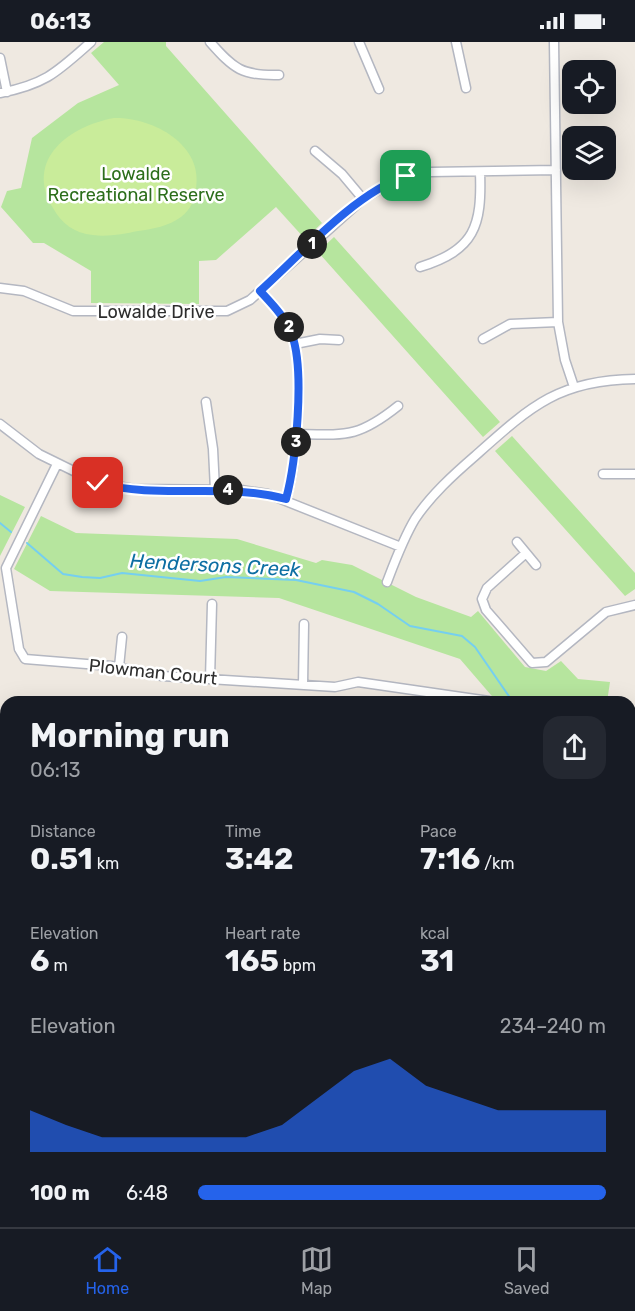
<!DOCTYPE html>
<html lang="en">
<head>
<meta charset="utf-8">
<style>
	body { margin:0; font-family:Rubik,sans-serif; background:#242831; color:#f1f3f6; height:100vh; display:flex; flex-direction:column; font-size:22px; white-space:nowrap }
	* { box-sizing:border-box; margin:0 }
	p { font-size:20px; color:#9ea1a6 }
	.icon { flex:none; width:33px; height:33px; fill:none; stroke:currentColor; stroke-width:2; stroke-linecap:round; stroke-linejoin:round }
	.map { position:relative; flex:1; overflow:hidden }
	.details { position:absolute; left:0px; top:654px; width:636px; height:531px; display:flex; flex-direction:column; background:#171b24; border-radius:18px 18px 0 0; box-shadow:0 6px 24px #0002 }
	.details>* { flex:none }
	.tools { position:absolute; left:562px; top:18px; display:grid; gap:12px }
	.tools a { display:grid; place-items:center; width:54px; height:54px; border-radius:12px; background:#171b24; box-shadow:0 6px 24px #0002; font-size:30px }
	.pin { position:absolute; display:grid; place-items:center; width:51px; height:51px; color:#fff; margin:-26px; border-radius:12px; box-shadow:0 3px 9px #0006 }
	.km { position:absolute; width:30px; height:30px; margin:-15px; border-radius:50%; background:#222; color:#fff; font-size:16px; line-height:30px; text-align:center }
	.round { display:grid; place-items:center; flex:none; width:63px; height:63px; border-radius:18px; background:#242831 }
	.headline { display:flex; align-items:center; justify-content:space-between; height:102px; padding:0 30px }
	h1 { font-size:33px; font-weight:700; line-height:45px }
	.metrics { display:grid; grid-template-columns:repeat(3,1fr); gap:9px; height:102px; padding:6px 30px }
	.metrics div { display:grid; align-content:center }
	.metrics b { font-size:30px; font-weight:700 }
	.metrics small { font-size:16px; font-weight:400 }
	.metrics p { font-size:16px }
	.chart { height:168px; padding:12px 30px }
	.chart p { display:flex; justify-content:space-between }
	.chart svg { width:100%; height:108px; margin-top:6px; fill:#2563eb; opacity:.7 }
	ul { padding:0 30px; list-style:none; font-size:20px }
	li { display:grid; grid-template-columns:96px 72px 1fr; align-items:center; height:45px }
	li i { height:15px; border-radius:8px; background:#2563eb }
	.status { display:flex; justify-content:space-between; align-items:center; height:42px; padding:0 30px; background:#171b24; direction:ltr }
	.status svg { height:16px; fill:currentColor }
	.dock { display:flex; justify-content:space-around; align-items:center; height:84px; border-top:2px solid #363941; background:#171b24; font-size:16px; color:#9ea1a6 }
	.dock a { display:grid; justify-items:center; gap:3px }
	.dock .selected { color:#2563eb }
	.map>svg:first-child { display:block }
</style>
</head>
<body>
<div class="status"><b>06:13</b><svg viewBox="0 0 49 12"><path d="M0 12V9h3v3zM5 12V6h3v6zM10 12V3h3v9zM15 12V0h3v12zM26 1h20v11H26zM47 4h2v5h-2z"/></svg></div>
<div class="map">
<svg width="635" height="1185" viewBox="0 0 635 1185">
	<rect width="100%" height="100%" fill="#efe9e1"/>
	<path fill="#b6e59e" d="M 104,0 L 166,0 L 166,4 L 322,181 L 305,197 L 276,165 L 216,218 L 199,219 L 199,262 L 91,261 L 91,229 L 44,201 L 33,201 L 1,165 L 7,149 L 21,146 L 32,96 L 78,61 L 119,43 L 91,11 Z
		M 334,195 L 500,380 L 483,395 L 318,210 Z
		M 512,394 L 635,531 L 635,547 L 625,554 L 495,409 Z
		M 0,453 L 25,465 L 0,514 Z
		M 41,474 L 76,491 L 237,497 L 316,521 L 322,518 L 352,523 L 416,555 L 471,575 L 478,569 L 525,625 L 546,629 L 561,619 L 578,637 L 610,640 L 607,660 L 497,660 L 460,617 L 279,556 L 50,549 L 14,527 Z
		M 0,673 L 6,673 L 6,787 L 0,757 Z
		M 0,932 L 6,955 L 6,1004 L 0,979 Z"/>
	<path fill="#c9ec9a" d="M 114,76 C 152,75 204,102 196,147 C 195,158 190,168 181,175 C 169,184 153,187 138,189 C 124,192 107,195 93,193 C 74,191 62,182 53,166 C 24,117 70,84 114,76 Z"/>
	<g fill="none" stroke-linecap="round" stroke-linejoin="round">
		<path stroke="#75cff0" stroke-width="2" d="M 0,481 L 11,490
			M 27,501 L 63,532 L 82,535 L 100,536 L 122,531 L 200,539 L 226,535 L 296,538 L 354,550 L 378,562 L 410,584 L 462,594 L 475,605 L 513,660
			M 630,968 L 635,968"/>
		<defs>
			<path id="street" d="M 210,0 C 234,27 242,34 279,33
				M 359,0 L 379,47
				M 456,0 L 466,46
				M 554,0 L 558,280 L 565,318 L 574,345
				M 0,16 L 7,50
				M 0,51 C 46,42 57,30 91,0
				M 315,109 L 342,132 L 363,157
				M 420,225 C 475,208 482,184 480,130
				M 0,246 L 24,249 L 73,269 L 227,269 L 250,258 L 363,157 L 397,137 L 430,130 L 556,128
				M 260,249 C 272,262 286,276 292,293 C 305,329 297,421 286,457
				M 483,297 L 510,282 L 558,280
				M 295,302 L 320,297 L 339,298
				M 206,360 L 213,407 L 215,448
				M 0,382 L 39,412 L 98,441 L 134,447 L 241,448 L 268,452 L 401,505
				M 296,392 C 346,393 358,396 398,364
				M 57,422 L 6,526 L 19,607 L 25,617 L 111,624 L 162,634 L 335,645 L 358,640 L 489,659
				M 603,432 L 635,432
				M 517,500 L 536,523
				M 526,511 L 487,546 L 482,557 L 486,568 L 532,621 L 546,620 L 606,570 L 635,563
				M 387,540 C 395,519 403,497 415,477 C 431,453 453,433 475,414 C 530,365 558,338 635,337
				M 119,625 L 122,595
				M 210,637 L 212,562
				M 303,643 L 304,582
				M 0,1155 L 6,1175
				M 7,1179 L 9,1185
				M 294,1179 L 295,1185
				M 390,1179 L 390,1185
				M 591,1185 L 591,1179"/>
		</defs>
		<use href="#street" stroke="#b4b7c1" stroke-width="11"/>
		<use href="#street" stroke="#fff" stroke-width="8"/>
		<path stroke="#a3a6b8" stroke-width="2" d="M 0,845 L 6,873
			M 0,869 L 6,896
			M 82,1179 L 84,1185"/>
	</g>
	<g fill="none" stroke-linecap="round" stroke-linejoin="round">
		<defs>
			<path id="route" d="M 98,441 C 159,458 224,440 286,457 C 296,420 305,329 292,293 C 286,276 272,262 260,249 C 300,213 355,151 406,134"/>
		</defs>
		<use href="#route" stroke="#fff" stroke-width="12"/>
		<use href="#route" stroke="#2563eb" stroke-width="8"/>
	</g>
	<g text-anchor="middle" stroke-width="5" stroke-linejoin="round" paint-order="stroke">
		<g font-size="18" fill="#2c6e1b" stroke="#fff">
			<text x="136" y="138">Lowalde<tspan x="136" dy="21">Recreational Reserve</tspan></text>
		</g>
		<g font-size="18" fill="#2e2e2e" stroke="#fff">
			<text x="156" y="276">Lowalde Drive</text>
			<text transform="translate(153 630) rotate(6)" y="6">Plowman Court</text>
		</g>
		<g font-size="20" font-style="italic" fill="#0d6fa3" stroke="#fff">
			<text transform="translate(215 523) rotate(3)" y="7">Hendersons Creek</text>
		</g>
	</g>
</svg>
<div class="tools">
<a><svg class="icon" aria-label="locate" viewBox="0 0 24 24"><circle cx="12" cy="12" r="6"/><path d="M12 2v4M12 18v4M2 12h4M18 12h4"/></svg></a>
<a><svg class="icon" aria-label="layers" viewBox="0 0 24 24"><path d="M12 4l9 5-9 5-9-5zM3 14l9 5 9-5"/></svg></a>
</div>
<div class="pin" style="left:406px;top:134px;background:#1e9e55"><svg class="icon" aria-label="arrive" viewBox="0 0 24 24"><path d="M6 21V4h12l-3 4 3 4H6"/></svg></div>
<div class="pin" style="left:98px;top:441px;background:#d93025"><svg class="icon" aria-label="check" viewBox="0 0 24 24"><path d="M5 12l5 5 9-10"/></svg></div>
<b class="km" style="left:312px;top:202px">1</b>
<b class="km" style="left:289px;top:285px">2</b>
<b class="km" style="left:296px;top:400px">3</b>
<b class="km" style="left:228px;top:448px">4</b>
<section class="details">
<div class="headline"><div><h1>Morning run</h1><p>06:13</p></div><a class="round"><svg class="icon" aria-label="share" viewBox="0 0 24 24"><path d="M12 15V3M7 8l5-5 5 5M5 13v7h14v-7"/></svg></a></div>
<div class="metrics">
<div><p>Distance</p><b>0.51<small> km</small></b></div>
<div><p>Time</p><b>3:42</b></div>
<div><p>Pace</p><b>7:16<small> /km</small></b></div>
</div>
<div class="metrics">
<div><p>Elevation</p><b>6<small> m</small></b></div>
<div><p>Heart rate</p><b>165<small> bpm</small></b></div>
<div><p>kcal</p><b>31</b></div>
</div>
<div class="chart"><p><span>Elevation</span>234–240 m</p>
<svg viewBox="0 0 160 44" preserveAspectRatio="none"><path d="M0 44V27L10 33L20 38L30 38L40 38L50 38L60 38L70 33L80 22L90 11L100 6L110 17L120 22L130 27L140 27L150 27L160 27V44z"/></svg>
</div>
<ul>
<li><b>100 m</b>6:48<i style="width:100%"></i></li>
</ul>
</section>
</div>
<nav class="dock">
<a class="selected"><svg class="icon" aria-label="home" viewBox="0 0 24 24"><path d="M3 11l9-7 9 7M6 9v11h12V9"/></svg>Home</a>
<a><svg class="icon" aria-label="map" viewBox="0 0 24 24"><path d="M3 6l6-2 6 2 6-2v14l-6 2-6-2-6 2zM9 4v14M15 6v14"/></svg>Map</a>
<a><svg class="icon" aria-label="saved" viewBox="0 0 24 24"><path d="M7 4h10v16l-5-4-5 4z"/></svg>Saved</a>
</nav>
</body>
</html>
